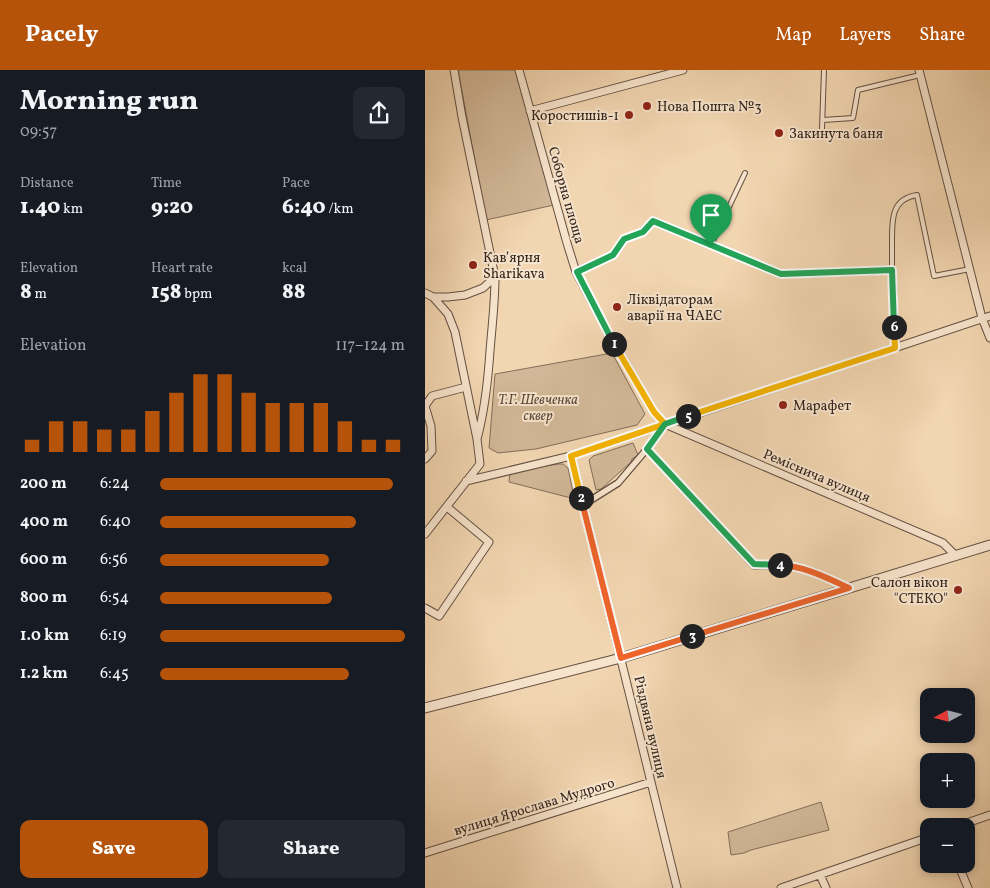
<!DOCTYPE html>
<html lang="en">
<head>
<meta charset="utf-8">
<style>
	body { margin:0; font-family:Vollkorn,serif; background:#242831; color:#f1f3f6; height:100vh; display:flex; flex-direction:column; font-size:19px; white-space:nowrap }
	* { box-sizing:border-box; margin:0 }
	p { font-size:16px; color:#9ea1a6 }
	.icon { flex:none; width:28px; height:28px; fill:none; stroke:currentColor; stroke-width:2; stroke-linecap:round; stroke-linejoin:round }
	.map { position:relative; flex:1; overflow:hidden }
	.panel { display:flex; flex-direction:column; background:#171b24; width:425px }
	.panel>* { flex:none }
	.needle { width:32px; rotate:263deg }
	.tools { position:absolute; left:495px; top:618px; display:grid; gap:10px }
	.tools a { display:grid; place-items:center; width:55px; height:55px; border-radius:10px; background:#171b24; box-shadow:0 2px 8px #0003; font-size:25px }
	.pin { position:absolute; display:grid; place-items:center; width:42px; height:42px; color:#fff; margin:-51px -21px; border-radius:50% 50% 50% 0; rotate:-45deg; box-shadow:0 0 5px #0007 }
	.pin .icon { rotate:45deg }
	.km { position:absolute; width:25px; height:25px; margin:-12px; border-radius:50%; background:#222; color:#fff; font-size:14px; line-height:25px; text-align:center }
	.round { display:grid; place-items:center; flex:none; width:52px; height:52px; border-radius:10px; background:#242831 }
	.head { display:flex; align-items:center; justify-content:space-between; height:85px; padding:0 20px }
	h1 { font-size:28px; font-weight:800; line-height:38px }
	.stats { display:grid; grid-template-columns:repeat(3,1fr); gap:8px; height:85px; padding:5px 20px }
	.stats div { display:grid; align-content:center }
	.stats b { font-size:21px; font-weight:800 }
	.stats small { font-size:14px; font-weight:400 }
	.stats p { font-size:14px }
	.chart { height:140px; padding:10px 20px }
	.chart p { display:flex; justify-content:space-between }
	.chart svg { width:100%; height:90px; margin-top:5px; stroke:#b45309; stroke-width:6 }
	.button { display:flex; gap:10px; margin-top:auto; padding:10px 20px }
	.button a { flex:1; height:58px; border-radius:10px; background:#b45309; color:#fff; font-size:20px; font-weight:800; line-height:58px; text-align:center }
	.button a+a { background:#242831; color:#f1f3f6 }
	ul { padding:0 20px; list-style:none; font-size:16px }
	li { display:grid; grid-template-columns:80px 60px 1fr; align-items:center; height:38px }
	li i { height:12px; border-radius:6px; background:#b45309 }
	header { display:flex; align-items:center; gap:30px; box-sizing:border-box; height:70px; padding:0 25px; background:#b45309; color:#fff }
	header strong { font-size:24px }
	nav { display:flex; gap:28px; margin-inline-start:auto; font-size:18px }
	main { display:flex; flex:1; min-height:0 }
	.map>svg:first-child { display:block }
</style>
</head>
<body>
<header>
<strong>Pacely</strong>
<nav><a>Map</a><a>Layers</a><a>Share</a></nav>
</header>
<main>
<section class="panel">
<div class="head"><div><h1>Morning run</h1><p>09:57</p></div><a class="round"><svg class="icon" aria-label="share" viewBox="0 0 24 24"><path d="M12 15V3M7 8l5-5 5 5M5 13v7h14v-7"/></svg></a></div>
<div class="stats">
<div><p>Distance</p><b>1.40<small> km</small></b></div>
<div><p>Time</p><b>9:20</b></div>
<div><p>Pace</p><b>6:40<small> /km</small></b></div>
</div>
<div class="stats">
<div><p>Elevation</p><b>8<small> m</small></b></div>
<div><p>Heart rate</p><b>158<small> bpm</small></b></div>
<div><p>kcal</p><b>88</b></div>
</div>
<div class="chart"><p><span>Elevation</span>117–124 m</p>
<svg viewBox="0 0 160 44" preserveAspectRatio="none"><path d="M5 44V38M15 44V29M25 44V29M35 44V33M45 44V33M55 44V24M65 44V15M75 44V6M85 44V6M95 44V15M105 44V20M115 44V20M125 44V20M135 44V29M145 44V38M155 44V38"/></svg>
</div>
<ul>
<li><b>200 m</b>6:24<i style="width:95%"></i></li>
<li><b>400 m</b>6:40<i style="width:80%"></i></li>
<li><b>600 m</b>6:56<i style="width:69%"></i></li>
<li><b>800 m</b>6:54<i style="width:70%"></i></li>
<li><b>1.0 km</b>6:19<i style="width:100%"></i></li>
<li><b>1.2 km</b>6:45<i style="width:77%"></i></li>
</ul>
<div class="button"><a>Save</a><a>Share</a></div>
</section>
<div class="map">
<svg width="565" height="818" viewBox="0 0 565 818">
	<rect width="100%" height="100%" fill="#f2d6b1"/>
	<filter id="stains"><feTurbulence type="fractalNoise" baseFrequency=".004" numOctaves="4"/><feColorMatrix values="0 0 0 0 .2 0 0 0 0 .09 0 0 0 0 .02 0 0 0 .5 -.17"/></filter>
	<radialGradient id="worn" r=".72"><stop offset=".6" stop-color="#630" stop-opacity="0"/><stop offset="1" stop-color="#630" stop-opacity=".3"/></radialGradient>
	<path fill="#d2b898" stroke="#836e5a" d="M 33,0 L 90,0 L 129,135 L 61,150 Z
		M 187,283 L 220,344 L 212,355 L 111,379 L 73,383 L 64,378 L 70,304 Z
		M 208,373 L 213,385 L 207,389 L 206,392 L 176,419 L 171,420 L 164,390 L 168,386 Z
		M 134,394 L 138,394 L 143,398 L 149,427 L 146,428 L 84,412 L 85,401 Z
		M 396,732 L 404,760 L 326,780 L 319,783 L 306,785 L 303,762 Z"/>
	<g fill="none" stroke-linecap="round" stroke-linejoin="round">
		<defs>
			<path id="service" d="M 398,50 L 428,48 L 433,20 L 495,5
				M 397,59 L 399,0
				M 286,175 L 320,103
				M 467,200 C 467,190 467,181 467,171 C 467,150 466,129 492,125 L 509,206 L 545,199"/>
			<path id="pedestrian" d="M 158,435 L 193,413 L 222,379"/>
			<path id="minor" d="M 29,0 L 37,47 L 70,207 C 70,232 67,256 65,281 C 63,310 60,340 52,369
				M 94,0 L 142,173 L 151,202 L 186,268 L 229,342 L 240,354 L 518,473 L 530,485
				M 494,0 L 557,248 L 565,268
				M 105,41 L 258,0
				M 151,202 L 188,185 L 199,169 L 218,162 L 228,151 L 356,204 L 467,200 L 470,278
				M 0,223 L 8,227 L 23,227 L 40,225 L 58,218 L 70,207
				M 240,354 L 222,379 L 329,495 L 363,495 L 388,502 L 424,518
				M 146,386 L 252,818
				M 0,389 L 7,381 L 6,356 L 0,336 L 7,326 L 41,317
				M 41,411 L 146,386 L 565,246
				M 0,464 L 55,394 L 52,369 L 30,262 L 23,244 L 8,227
				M 0,538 L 14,546 L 64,472 L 22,437
				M 533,756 L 565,745
				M 0,783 L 226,712
				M 533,794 L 543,818
				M 395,805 L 401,818
				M 356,818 L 504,767"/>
			<path id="tertiary" d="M 0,638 L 196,588 L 565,475"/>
		</defs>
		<use href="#service" stroke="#645042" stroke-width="6"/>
		<use href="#pedestrian" stroke="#645042" stroke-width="8"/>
		<use href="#minor" stroke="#645042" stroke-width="9"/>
		<use href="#tertiary" stroke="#645042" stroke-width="11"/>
		<use href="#service" stroke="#f7e4cc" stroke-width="4"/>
		<use href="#pedestrian" stroke="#f7e4cc" stroke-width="5.5"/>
		<use href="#minor" stroke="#f7e4cc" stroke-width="7"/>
		<use href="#tertiary" stroke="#f7e4cc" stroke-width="9"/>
	</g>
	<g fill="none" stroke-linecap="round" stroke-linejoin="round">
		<defs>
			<path id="split-1" d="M 189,274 L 152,202 L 188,185 L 199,169 L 218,162 L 228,151 L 286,175"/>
			<path id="split-2" d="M 156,428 L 146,386 L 240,354 L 229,342 L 189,274"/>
			<path id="split-3" d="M 156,428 L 196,588 L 267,566"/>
			<path id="split-4" d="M 267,566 L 424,518 C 402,508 379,496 355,495"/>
			<path id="split-5" d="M 263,346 L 240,354 L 222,379 L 329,494 L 355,495"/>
			<path id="split-6" d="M 263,346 L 470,278 L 469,257"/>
			<path id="split-7" d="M 286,175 L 356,204 L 467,200 L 469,257"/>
		</defs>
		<use href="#split-1" stroke="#fff" stroke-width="10"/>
		<use href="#split-2" stroke="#fff" stroke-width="10"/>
		<use href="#split-3" stroke="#fff" stroke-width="10"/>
		<use href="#split-4" stroke="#fff" stroke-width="10"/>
		<use href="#split-5" stroke="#fff" stroke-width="10"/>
		<use href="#split-6" stroke="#fff" stroke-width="10"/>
		<use href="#split-7" stroke="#fff" stroke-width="10"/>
		<use href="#split-1" stroke="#22a559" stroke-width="6"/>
		<use href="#split-2" stroke="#f5b400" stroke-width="6"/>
		<use href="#split-3" stroke="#f0652b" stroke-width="6"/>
		<use href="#split-4" stroke="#f0652b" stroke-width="6"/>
		<use href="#split-5" stroke="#22a559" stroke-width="6"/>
		<use href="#split-6" stroke="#f5b400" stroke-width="6"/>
		<use href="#split-7" stroke="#22a559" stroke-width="6"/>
	</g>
	<g fill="#8f2418" stroke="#f7e4cc" stroke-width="2">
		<circle cx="222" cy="36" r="5"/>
		<circle cx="204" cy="45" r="5"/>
		<circle cx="354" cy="63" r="5"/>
		<circle cx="48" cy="195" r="5"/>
		<circle cx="192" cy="237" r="5"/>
		<circle cx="358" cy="335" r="5"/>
		<circle cx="533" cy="520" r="5"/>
	</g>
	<g text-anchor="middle" stroke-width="4" stroke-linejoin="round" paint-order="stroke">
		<g font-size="14" fill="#34241d" stroke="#f7e4cc" text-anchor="start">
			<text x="232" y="41">Нова Пошта №3</text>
			<text x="194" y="50" text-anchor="end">Коростишів-1</text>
			<text x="364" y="68">Закинута баня</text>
			<text x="58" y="192">Кав’ярня<tspan x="58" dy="16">Sharikava</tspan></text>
			<text x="202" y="234">Ліквідаторам<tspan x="202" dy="16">аварії на ЧАЕС</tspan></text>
			<text x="368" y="340">Марафет</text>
			<text x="523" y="517" text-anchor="end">Салон вікон<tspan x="523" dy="16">"СТЕКО"</tspan></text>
		</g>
		<g font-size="14" fill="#34241d" stroke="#f7e4cc">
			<text transform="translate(142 125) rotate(74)" y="5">Соборна площа</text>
			<text transform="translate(392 405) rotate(23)" y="5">Реміснича вулиця</text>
			<text transform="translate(226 657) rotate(77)" y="5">Різдвяна вулиця</text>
			<text transform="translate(109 736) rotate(-17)" y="5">вулиця Ярослава Мудрого</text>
		</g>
		<g font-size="14" font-style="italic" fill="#5c493c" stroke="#f7e4cc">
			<text x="113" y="334">Т.Г. Шевченка<tspan x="113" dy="16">сквер</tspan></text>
		</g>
	</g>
	<rect width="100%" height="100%" filter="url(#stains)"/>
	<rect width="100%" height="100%" fill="url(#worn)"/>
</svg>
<div class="tools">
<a><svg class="needle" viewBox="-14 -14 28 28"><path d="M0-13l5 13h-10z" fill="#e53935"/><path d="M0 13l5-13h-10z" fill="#9ea1a6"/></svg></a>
<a>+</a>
<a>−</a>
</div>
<div class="pin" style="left:286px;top:175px;background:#1e9e55"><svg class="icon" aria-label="arrive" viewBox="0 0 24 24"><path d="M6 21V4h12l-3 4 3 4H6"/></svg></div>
<b class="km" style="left:189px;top:274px">1</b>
<b class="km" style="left:156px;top:428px">2</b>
<b class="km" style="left:267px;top:566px">3</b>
<b class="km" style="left:355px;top:495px">4</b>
<b class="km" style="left:263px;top:346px">5</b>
<b class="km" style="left:469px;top:257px">6</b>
</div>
</main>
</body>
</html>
